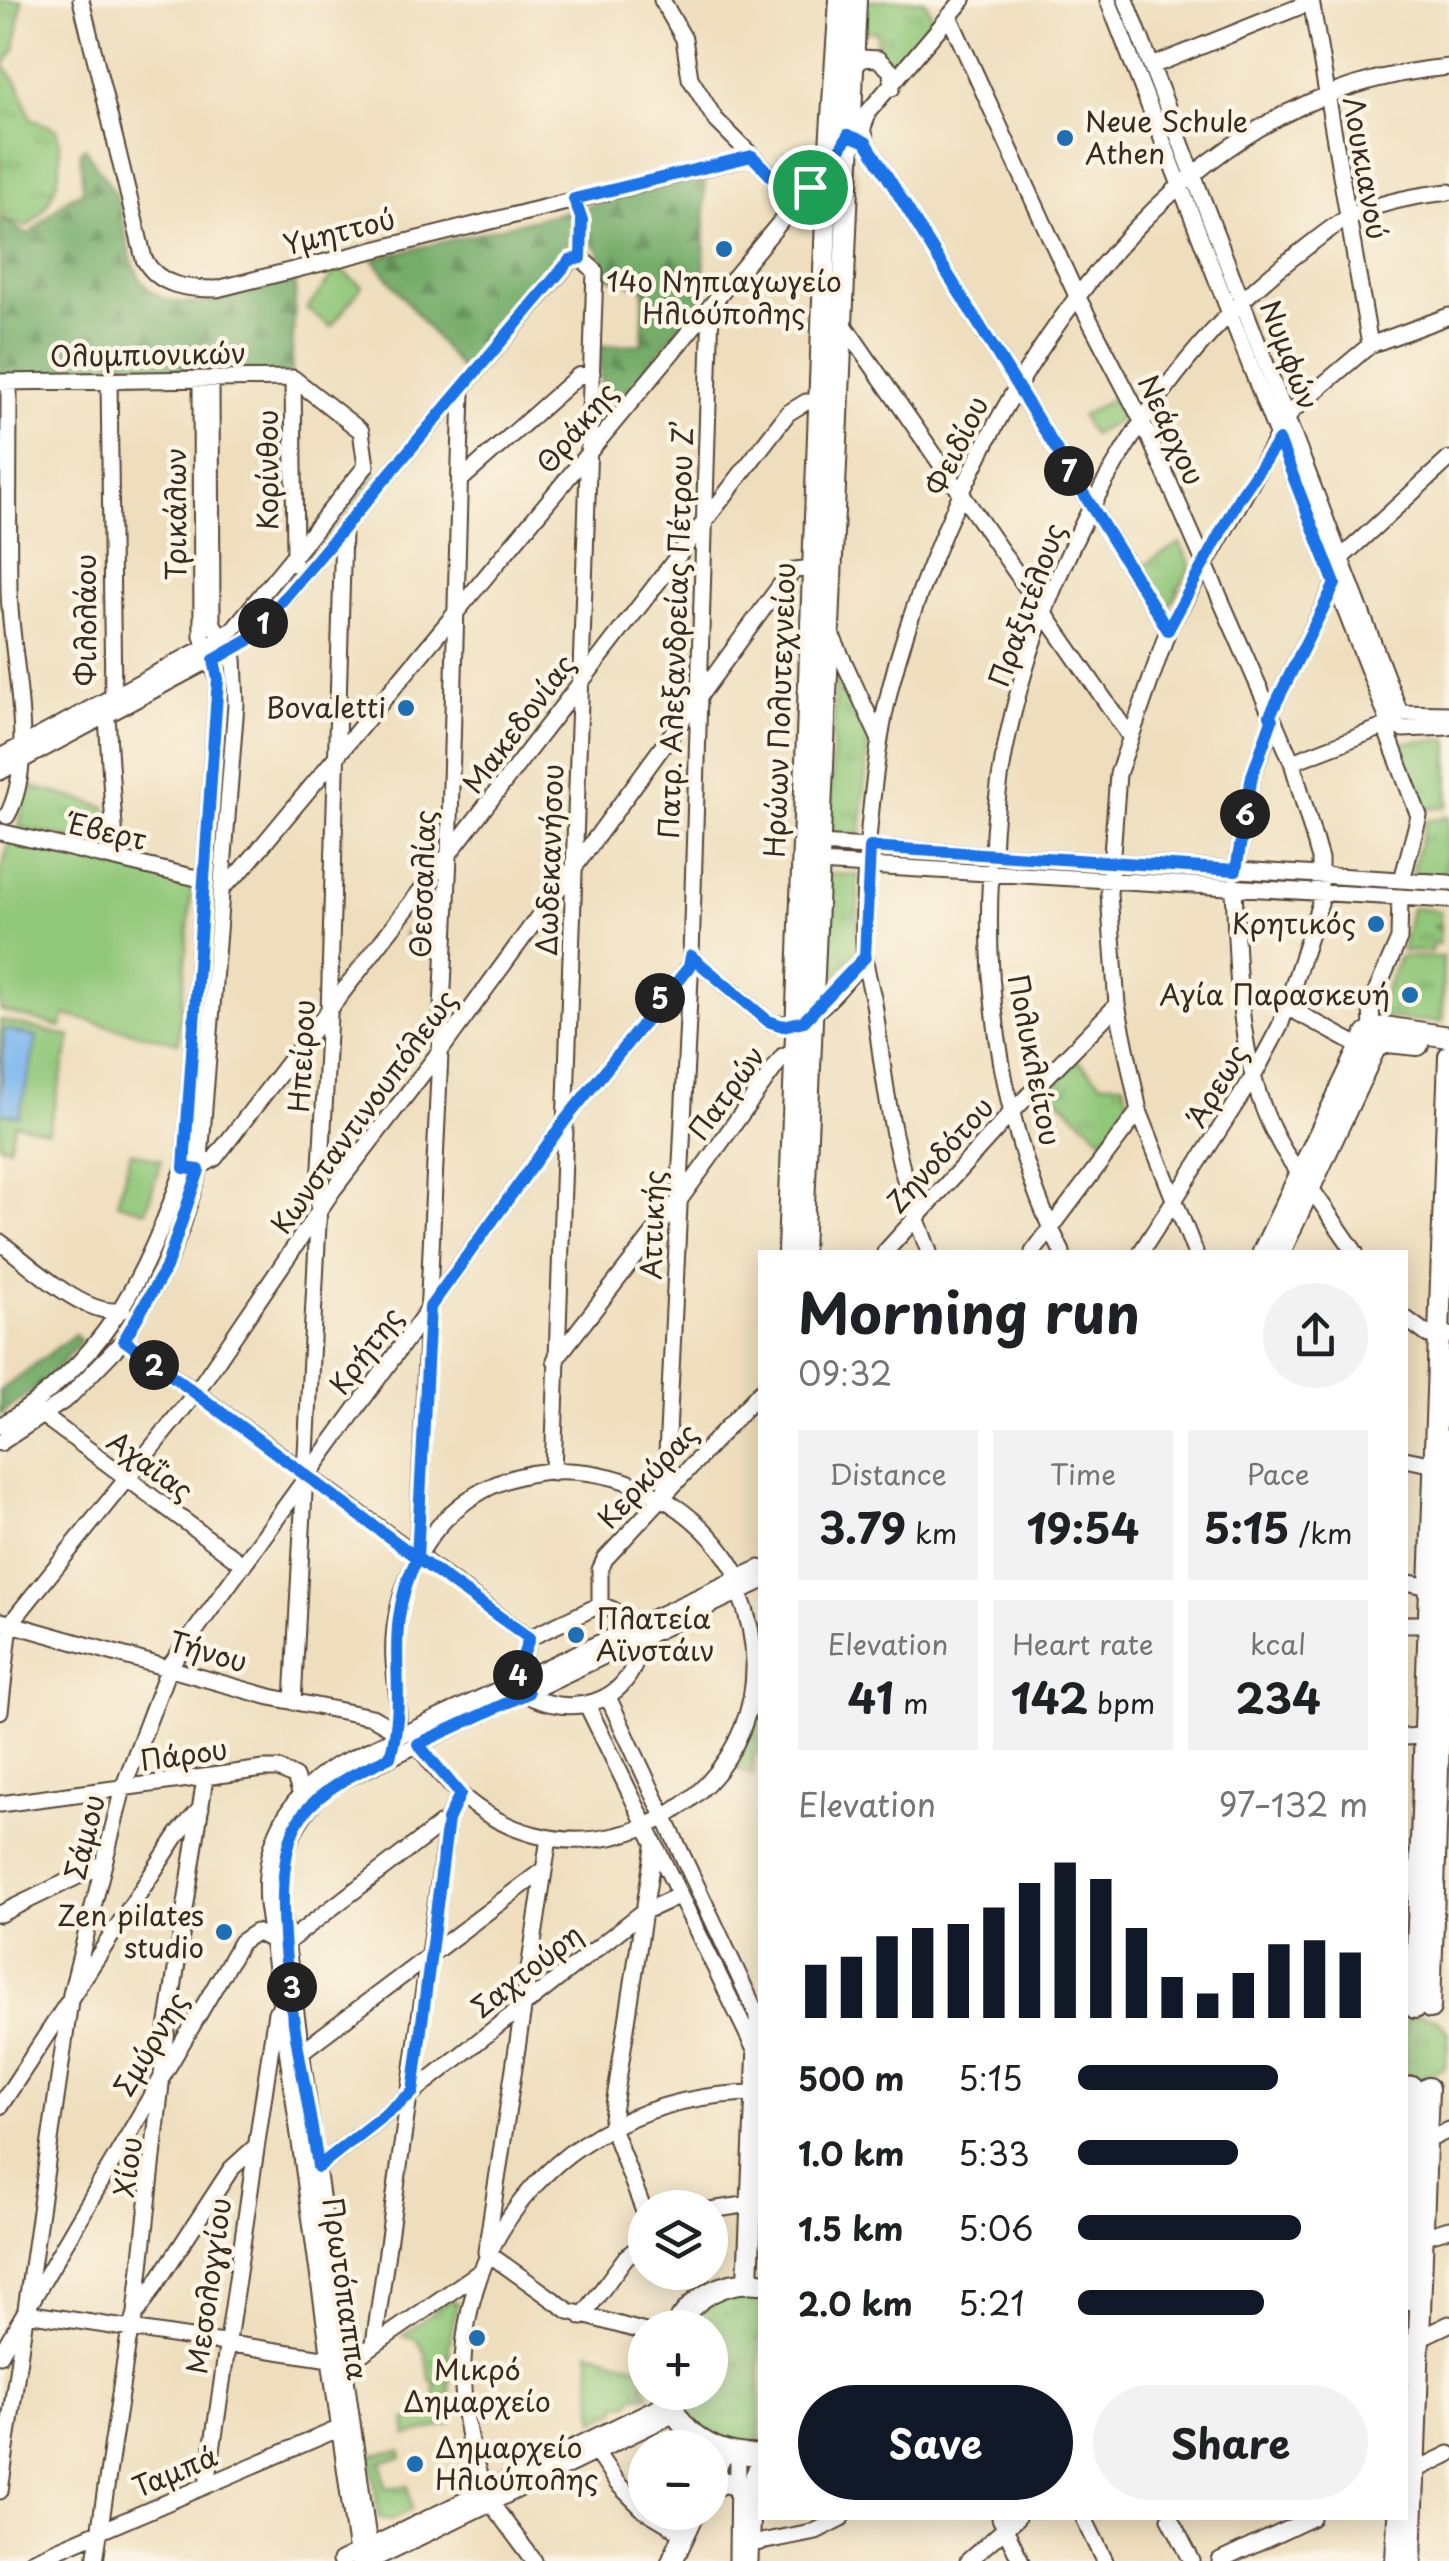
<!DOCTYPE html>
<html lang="en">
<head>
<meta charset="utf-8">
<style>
	body { margin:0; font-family:"Playpen Sans",sans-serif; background:#f2f2f2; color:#202124; height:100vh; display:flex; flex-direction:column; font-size:38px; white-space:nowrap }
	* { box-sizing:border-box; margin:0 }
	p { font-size:32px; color:#757577 }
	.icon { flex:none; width:55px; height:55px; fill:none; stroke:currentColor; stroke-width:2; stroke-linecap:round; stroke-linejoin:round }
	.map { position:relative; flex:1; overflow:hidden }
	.drawer { position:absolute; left:758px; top:1250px; width:650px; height:1270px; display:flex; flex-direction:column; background:#fff; border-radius:0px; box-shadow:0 5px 25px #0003 }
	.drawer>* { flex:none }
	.buttons { position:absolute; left:628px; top:2190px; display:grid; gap:20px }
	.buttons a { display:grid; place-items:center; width:100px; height:100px; border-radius:50%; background:#fff; box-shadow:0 5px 25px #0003; font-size:50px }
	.pin { position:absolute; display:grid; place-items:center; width:85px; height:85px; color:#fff; margin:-42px; border:5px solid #fff; border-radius:50%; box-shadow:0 2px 10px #0007 }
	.km { position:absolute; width:50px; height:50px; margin:-25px; border-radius:50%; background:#222; color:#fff; font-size:28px; line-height:50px; text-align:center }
	.round { display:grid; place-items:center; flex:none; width:105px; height:105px; border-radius:52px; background:#f2f2f2 }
	.headline { display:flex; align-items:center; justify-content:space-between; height:170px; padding:0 40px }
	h1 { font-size:55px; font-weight:700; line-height:75px }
	.stats { display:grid; grid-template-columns:repeat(3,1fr); gap:15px; height:170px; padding:10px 40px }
	.stats div { display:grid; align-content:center; border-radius:0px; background:#f2f2f2; text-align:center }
	.stats b { font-size:42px; font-weight:700 }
	.stats small { font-size:28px; font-weight:400 }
	.stats p { font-size:28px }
	.chart { height:280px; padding:20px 40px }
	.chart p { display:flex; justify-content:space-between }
	.chart svg { width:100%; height:180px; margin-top:10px; stroke:#111827; stroke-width:6 }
	.primary-button { display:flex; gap:20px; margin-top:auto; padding:20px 40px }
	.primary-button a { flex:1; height:115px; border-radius:60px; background:#111827; color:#fff; font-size:40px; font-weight:700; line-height:115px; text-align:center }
	.primary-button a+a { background:#f2f2f2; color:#202124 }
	ul { padding:0 40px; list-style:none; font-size:32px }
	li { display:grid; grid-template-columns:160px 120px 1fr; align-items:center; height:75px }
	li i { height:25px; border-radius:12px; background:#111827 }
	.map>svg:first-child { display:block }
</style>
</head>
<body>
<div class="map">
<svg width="1449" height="2561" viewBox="0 0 1449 2561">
	<defs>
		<pattern id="grass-tufts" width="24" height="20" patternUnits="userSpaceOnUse" patternTransform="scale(2.5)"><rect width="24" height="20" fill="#91c779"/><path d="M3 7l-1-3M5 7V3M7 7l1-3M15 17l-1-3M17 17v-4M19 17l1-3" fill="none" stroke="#78a263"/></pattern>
		<pattern id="forest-firs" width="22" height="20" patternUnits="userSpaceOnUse" patternTransform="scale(2.5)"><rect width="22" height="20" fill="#74ac69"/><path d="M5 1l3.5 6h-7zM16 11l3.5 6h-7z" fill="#608c56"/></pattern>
	</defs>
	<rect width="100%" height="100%" fill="#fcf5e5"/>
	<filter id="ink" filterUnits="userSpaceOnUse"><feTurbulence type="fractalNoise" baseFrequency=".01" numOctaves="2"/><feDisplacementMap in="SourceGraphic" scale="20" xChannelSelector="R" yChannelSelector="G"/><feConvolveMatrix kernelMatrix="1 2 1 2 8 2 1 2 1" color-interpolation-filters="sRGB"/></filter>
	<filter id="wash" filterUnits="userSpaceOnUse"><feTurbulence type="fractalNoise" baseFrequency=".0048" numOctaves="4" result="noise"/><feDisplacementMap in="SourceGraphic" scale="40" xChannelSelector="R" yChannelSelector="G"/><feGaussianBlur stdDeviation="2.25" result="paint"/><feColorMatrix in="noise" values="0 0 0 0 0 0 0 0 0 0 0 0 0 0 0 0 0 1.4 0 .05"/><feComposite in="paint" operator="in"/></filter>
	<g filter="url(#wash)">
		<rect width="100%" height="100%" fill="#eedebd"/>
		<path fill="url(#grass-tufts)" stroke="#66784c" stroke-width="2.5" d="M 0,0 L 22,0 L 15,49 L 4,65 L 19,85 L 31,119 L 56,129 C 67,162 56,205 26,227 L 0,218 Z
			M 866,0 L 925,0 L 936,25 L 898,67 L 876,52 L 877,32 L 864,31 Z
			M 368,470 L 376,476 L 302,562 L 301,557 Z
			M 1180,543 L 1191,566 L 1166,613 L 1136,570 Z
			M 836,671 L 868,743 L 861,835 L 829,833 Z
			M 1449,739 L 1448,805 L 1425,810 L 1399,743 Z
			M 26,785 L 106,807 L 108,847 L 19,827 Z
			M 1448,817 L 1446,870 L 1442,875 L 1411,873 L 1426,821 Z
			M 829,874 L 858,875 L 858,949 L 827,985 L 822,981 L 830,973 Z
			M 439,886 L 437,947 L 417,947 L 404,935 Z
			M 1411,908 L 1440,911 L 1440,926 L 1434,926 L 1440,930 L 1439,944 L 1432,944 L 1431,952 L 1402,951 Z
			M 1399,957 L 1443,957 L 1442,1022 L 1383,1019 L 1376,1012 Z
			M 1077,1060 L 1102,1083 L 1124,1083 L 1130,1108 L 1103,1139 L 1049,1090 Z
			M 760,1692 L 760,1752 L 754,1753 L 753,1776 L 734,1767 L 749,1736 Z
			M 1418,2015 L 1436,2019 L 1449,2032 L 1446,2066 L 1422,2079 L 1405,2075 L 1405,2019 Z
			M 760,2289 L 760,2448 C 713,2443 698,2433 675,2393 L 710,2392 L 710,2328 L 683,2327 L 721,2294 Z
			M 448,2301 L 457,2303 L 449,2345 L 450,2399 L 436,2398 L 434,2386 L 439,2381 L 430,2381 L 425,2353 L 415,2338 L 402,2336 Z
			M 589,2351 L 645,2368 L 643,2379 L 649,2395 L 633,2396 L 630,2403 L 618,2404 L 617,2411 L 595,2421 Z
			M 436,2401 L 450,2402 L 452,2423 L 407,2436 L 405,2420 L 429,2417 L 428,2408 L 437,2407 Z
			M 401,2451 L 402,2458 L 382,2461 L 386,2488 L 408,2486 L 412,2509 L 391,2520 L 379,2518 L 371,2455 Z"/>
		<path fill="url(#forest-firs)" stroke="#586b44" stroke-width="2.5" d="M 85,147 C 93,165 110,181 117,199 C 126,225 127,267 147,287 C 178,322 259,290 296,280 L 291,376 L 0,379 L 0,218 L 28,235 C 47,221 60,198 83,192 L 80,151 Z
			M 705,177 L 704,296 L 602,423 L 600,346 L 642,344 L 644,288 L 603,276 L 598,248 L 587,242 L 569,242 L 462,371 L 373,259 Z
			M 75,1334 L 81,1341 L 49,1378 L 0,1415 L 0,1391 Z"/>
		<path fill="#91c779" stroke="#66784c" stroke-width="2.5" d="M 338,268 L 362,286 L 331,327 L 307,309 Z
			M 1112,399 L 1122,419 L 1092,435 L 1081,416 Z
			M 9,841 L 192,886 L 178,1043 L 65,1015 L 61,1027 L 0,1010 L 0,877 Z
			M 0,1020 L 71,1037 L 48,1131 L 15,1123 L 9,1147 L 0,1145 Z
			M 131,1152 L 161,1160 L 146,1211 L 117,1203 Z"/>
		<path fill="#7db7ee" stroke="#5c7086" stroke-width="2.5" d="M 4,1029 L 37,1037 L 19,1116 L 0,1112 Z"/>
	</g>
	<g filter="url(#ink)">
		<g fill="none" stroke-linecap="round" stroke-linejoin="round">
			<defs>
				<path id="minor" d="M 81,0 L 144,259 C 159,287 188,289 217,289 L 752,156 L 797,202
					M 662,0 L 684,39 L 690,78 L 715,119 L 752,156
					M 1108,0 L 1390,725 L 1403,729 L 1449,727
					M 1126,0 L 1400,713
					M 1311,0 L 1370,345
					M 949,16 L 1076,294 L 1142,421 L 1292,762 L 1320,859 L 1320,903 L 1280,1026 L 1253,1077 L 1141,1252
					M 1152,66 L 1311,2
					M 852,72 L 862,58 L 878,59 L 891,71 L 892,88
					M 867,117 L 863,127 L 866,142 L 1168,630
					M 846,138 L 963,0
					M 574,199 L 582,220 L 581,258
					M 842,322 L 1129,735
					M 293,378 L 295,554
					M 109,380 L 113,697 L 107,716 L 116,859
					M 0,382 L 293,378 L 361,431 L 366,466 L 290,560
					M 463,478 L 578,376 L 592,373
					M 830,632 L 879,738
					M 1400,713 L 1449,714
					M 1270,715 L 1335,583 L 1341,558 L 1449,459
					M 1385,727 L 1419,816 L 1402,880
					M 0,757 L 220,639 L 234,628 L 290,560 L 294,564
					M 1292,762 L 1391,724
					M 0,772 L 249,639 L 571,260 L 581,258
					M 7,816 C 39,758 10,656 9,589 C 8,520 9,451 9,382
					M 1,832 L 205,880
					M 819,844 L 1449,883
					M 993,855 C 999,646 1124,386 1291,259 C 1313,243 1335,222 1360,212 C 1388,201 1419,195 1449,192
					M 818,863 L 1449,900
					M 1236,870 L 1252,776 L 1273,720
					M 991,871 C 983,998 1005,1137 1062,1252
					M 225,885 L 242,870 L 797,202 L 831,167
					M 1234,886 C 1238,982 1237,1095 1300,1174
					M 691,956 L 768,1021 C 807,1037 843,985 865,957
					M 1287,1007 L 1359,1046
					M 1372,1031 L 1371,1004 L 1399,939 L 1400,897
					M 194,1170 L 215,1158 L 788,413 L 806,402 L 820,402
					M 1310,1187 L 1355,1252
					M 0,1242 C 30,1264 85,1319 123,1310
					M 885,1252 L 1012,1112 L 1117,1005
					M 929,1252 C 896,1169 886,1098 875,1010 C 873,992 866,975 865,958 C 860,901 871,797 880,739 C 891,667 917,596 945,530 C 1035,319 1199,87 1449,67
					M 1033,1252 L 1139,1111
					M 1195,1252 L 1139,1111 L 1117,1005 L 1109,894 L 1118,774 L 1168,630 L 1292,411 L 1370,345 L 1449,316
					M 1405,1318 L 1428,1335 L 1449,1335
					M 124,1340 L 529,1638
					M 555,1360 L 678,1202 L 783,1056 L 796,1050
					M 38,1412 L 241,1563
					M 0,1426 C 105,1362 144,1280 184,1168 L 218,679 L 202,636 L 201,388
					M 0,1443 L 68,1398 L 124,1340 L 166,1268 L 183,1223 L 199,1171 L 236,704 L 234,659 L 212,622 L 211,379
					M 1405,1459 L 1445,1467
					M 553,1472 L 595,271 L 581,258
					M 665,1496 L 691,956 L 711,306
					M 417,1558 L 449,856 L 462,390
					M 1405,1582 L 1440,1589
					M 600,1605 C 677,1627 625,1735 533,1698 L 518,1673 L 529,1638 Z
					M 600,1605 L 600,1570 L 605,1559 L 760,1392
					M 1,1621 L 270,1697 L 372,1717 L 391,1728 L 396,1737
					M 1405,1624 L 1436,1624
					M 608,1697 L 760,2021
					M 293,1702 L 329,1014 L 343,532
					M 588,1707 L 757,2054
					M 0,1711 L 10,1624 L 194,1395 L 333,1190 L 441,1050 L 782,583 L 795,570 L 813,568
					M 1405,1737 L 1435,1735
					M 394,1743 C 402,1716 396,1689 394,1661 C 392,1628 400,1594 414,1565 C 480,1426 672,1450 739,1578
					M 418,1744 C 549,1948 821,1794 739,1592
					M 0,1804 L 264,1769 L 279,1769 L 295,1777 L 301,1795
					M 549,1838 L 486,2252 L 569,2311 L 645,2332
					M 0,1914 L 103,1864
					M 286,1943 L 448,1819
					M 301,2052 L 543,1870
					M 0,2106 L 178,1834 L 201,1808
					M 1426,2141 L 1449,2130
					M 318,2167 L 643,1912 L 678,1896
					M 710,2210 L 751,2204
					M 645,2214 L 611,2125 L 654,1847
					M 1422,2237 L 1449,2229
					M 139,2310 L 231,2169 L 254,2148
					M 26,2313 L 343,2361 L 354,2359 L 481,2271
					M 582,2317 L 626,2257 L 645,2242
					M 374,2344 L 448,1819 L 460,1794
					M 1405,2345 L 1449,2324
					M 0,2355 L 241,1942 L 256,1932 L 271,1940
					M 596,2452 L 617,2483 L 645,2511
					M 1414,2471 L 1449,2454
					M 207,2485 L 276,2012
					M 484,2490 C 409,2285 540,2093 760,2093
					M 0,2491 L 71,1994 L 123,1788 L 169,1667 L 566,1119 L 689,967
					M 491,2503 L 534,2561
					M 648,2512 L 685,2534
					M 1000,2518 L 1021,2561
					M 1084,2518 L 1105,2561
					M 1170,2518 L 1192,2561
					M 751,2544 L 816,2531 L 842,2518
					M 31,2561 L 338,2429
					M 95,2561 L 128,2341 L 136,2313 L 167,2029 L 205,1778
					M 340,2561 L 669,2401
					M 358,2561 L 267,1904 C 262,1846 286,1796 337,1765 L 760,1568
					M 370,2561 L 675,2414
					M 371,2561 L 280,1897 C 281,1850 297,1808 339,1782 L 760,1582
					M 737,2561 L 738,2455
					M 750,2561 L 753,2476 L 760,2461
					M 968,2561 L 1017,2518
					M 1220,2561 L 1312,2518"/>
				<path id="major" d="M 788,1252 L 827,191 L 840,0
					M 802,1252 L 856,0
					M 1263,1252 L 1367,1034 L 1384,1027 L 1449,1037
					M 1280,1252 L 1375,1048 L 1387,1042 L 1418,1045
					M 1415,2008 L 1449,1056
					M 1430,2008 L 1449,1440
					M 748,2281 L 760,2013
					M 1405,2300 L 1412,2087
					M 675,2328 C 693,2297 724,2279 760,2283
					M 667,2392 C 679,2435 717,2457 760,2455
					M 710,2481 L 723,2452
					M 710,2488 L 725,2482 L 739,2486
					M 672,2561 L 695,2512
					M 1396,2561 L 1398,2518
					M 1411,2561 L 1428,2088"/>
			</defs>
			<use href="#minor" stroke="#564536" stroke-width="19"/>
			<use href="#major" stroke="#564536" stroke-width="24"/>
			<use href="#minor" stroke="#fff" stroke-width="15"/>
			<use href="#major" stroke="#fff" stroke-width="20"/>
		</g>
	</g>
	<g fill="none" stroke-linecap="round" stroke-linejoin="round" filter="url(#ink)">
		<defs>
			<path id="route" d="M 810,187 L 796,202 L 752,156 L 574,199 L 582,220 L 581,258 L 570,260 L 249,640 L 214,660 L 218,679 L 184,1168 L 199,1170 L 166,1268 L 124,1340 L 417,1558 C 379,1637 411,1684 390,1757 C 357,1772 325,1786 302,1815 C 255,1878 308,2087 318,2167 L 413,2092 L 448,1820 L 460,1794 L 418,1744 L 528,1693 L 518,1671 L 529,1638 L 417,1558 L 430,1307 L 566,1119 L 689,967 L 691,956 L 768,1021 L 783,1026 L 804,1021 L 865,957 L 870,847 L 1236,870 L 1252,776 L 1272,720 L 1270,715 L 1335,584 L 1279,440 L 1239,498 L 1168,630 L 866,142 L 848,135 L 829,170 L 810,187"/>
		</defs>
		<use href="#route" stroke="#fff" stroke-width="20"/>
		<use href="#route" stroke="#1a73e8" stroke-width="12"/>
	</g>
	<g fill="#1f6fb2" stroke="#fcf5e5" stroke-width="4">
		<circle cx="1065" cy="138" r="10"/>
		<circle cx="724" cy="249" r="10"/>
		<circle cx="406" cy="708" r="10"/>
		<circle cx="1376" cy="924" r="10"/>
		<circle cx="1410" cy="995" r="10"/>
		<circle cx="576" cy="1635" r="10"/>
		<circle cx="224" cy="1932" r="10"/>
		<circle cx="477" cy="2338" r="10"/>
		<circle cx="415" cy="2464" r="10"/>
	</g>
	<g text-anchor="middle" stroke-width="9" stroke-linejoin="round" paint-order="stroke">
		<g font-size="28" fill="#3b2a1e" stroke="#fcf5e5" text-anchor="end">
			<text x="1085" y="132" text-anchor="start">Neue Schule<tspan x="1085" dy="32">Athen</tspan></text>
			<text x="724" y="292" text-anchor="middle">14ο Νηπιαγωγείο<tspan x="724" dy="32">Ηλιούπολης</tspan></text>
			<text x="386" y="718">Bovaletti</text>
			<text x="1356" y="934">Κρητικός</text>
			<text x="1390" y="1005">Αγία Παρασκευή</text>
			<text x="596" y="1629" text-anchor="start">Πλατεία<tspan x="596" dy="32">Αϊνστάιν</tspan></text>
			<text x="204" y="1926">Zen pilates<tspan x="204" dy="32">studio</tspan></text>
			<text x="477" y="2380" text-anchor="middle">Μικρό<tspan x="477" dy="32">Δημαρχείο</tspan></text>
			<text x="435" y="2458" text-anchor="start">Δημαρχείο<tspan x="435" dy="32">Ηλιούπολης</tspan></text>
		</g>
		<g font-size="28" fill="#3b2a1e" stroke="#fcf5e5">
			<text transform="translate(1365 168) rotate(80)" y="10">Λουκιανού</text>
			<text transform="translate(339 232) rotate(-14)" y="10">Υμηττού</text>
			<text transform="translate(148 355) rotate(-1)" y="10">Ολυμπιονικών</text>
			<text transform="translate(1289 355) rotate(69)" y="10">Νυμφών</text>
			<text transform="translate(577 428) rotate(-50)" y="10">Θράκης</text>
			<text transform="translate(1171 430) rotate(65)" y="10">Νεάρχου</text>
			<text transform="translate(957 446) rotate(-64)" y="10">Φειδίου</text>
			<text transform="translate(268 470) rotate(-90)" y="10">Κορίνθου</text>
			<text transform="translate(176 514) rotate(-90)" y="10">Τρικάλων</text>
			<text transform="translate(1027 605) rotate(-70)" y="10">Πραξιτέλους</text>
			<text transform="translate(86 620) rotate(-90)" y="10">Φιλολάου</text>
			<text transform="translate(676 630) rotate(-88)" y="10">Πατρ. Αλεξανδρείας Πέτρου Ζ’</text>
			<text transform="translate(780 710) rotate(-88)" y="10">Ηρώων Πολυτεχνείου</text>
			<text transform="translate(519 724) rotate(-53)" y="10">Μακεδονίας</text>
			<text transform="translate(108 832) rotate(13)" y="10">Έβερτ</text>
			<text transform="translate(550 860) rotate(-88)" y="10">Δωδεκανήσου</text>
			<text transform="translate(423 884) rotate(-88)" y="10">Θεσσαλίας</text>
			<text transform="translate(302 1056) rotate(-87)" y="10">Ηπείρου</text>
			<text transform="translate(1034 1060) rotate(79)" y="10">Πολυκλείτου</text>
			<text transform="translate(1217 1086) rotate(-59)" y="10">Άρεως</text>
			<text transform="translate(727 1093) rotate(-54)" y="10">Πατρών</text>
			<text transform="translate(364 1112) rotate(-54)" y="10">Κωνσταντινουπόλεως</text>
			<text transform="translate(940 1155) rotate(-48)" y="10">Ζηνοδότου</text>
			<text transform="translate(653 1225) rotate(-88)" y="10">Αττικής</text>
			<text transform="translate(366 1351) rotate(-53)" y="10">Κρήτης</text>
			<text transform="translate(150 1466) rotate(36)" y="10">Αχαΐας</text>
			<text transform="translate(648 1476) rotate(-47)" y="10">Κερκύρας</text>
			<text transform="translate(208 1652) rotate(16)" y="10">Τήνου</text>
			<text transform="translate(184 1755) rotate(-8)" y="10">Πάρου</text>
			<text transform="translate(85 1837) rotate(-76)" y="10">Σάμου</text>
			<text transform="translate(527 1971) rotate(-38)" y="10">Σαχτούρη</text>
			<text transform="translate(151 2044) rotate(-59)" y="10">Σμύρνης</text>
			<text transform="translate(128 2167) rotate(-82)" y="10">Χίου</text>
			<text transform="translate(209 2286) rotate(-82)" y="10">Μεσολογγίου</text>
			<text transform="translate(345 2289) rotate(82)" y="10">Πρωτόπαππα</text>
			<text transform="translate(175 2472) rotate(-23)" y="10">Ταμπά</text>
		</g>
	</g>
</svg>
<div class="buttons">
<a><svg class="icon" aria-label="layers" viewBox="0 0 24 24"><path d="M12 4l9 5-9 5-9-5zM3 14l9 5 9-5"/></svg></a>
<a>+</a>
<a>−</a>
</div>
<div class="pin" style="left:810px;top:187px;background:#1e9e55"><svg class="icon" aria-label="arrive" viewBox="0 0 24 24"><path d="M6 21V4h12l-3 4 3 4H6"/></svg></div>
<b class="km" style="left:263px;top:623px">1</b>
<b class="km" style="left:154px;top:1365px">2</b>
<b class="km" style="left:292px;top:1987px">3</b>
<b class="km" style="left:518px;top:1675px">4</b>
<b class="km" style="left:660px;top:998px">5</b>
<b class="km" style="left:1245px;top:814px">6</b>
<b class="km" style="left:1069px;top:471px">7</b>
<section class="drawer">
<div class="headline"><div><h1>Morning run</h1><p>09:32</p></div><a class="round"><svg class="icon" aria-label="share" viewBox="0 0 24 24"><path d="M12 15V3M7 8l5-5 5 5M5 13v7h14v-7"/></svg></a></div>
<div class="stats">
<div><p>Distance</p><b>3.79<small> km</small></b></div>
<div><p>Time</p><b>19:54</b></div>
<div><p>Pace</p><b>5:15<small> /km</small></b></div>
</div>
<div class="stats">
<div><p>Elevation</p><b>41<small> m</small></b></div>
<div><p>Heart rate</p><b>142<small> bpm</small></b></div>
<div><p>kcal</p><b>234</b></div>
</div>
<div class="chart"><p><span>Elevation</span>97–132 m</p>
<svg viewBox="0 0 160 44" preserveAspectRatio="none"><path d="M5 44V31M15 44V29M25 44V24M35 44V22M45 44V21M55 44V17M65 44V11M75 44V6M85 44V10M95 44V22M105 44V34M115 44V38M125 44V33M135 44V26M145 44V25M155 44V28"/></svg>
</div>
<ul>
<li><b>500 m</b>5:15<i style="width:69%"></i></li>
<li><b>1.0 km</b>5:33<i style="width:55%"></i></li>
<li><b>1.5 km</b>5:06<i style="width:77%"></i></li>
<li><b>2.0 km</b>5:21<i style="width:64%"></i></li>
</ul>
<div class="primary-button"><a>Save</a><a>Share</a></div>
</section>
</div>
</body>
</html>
